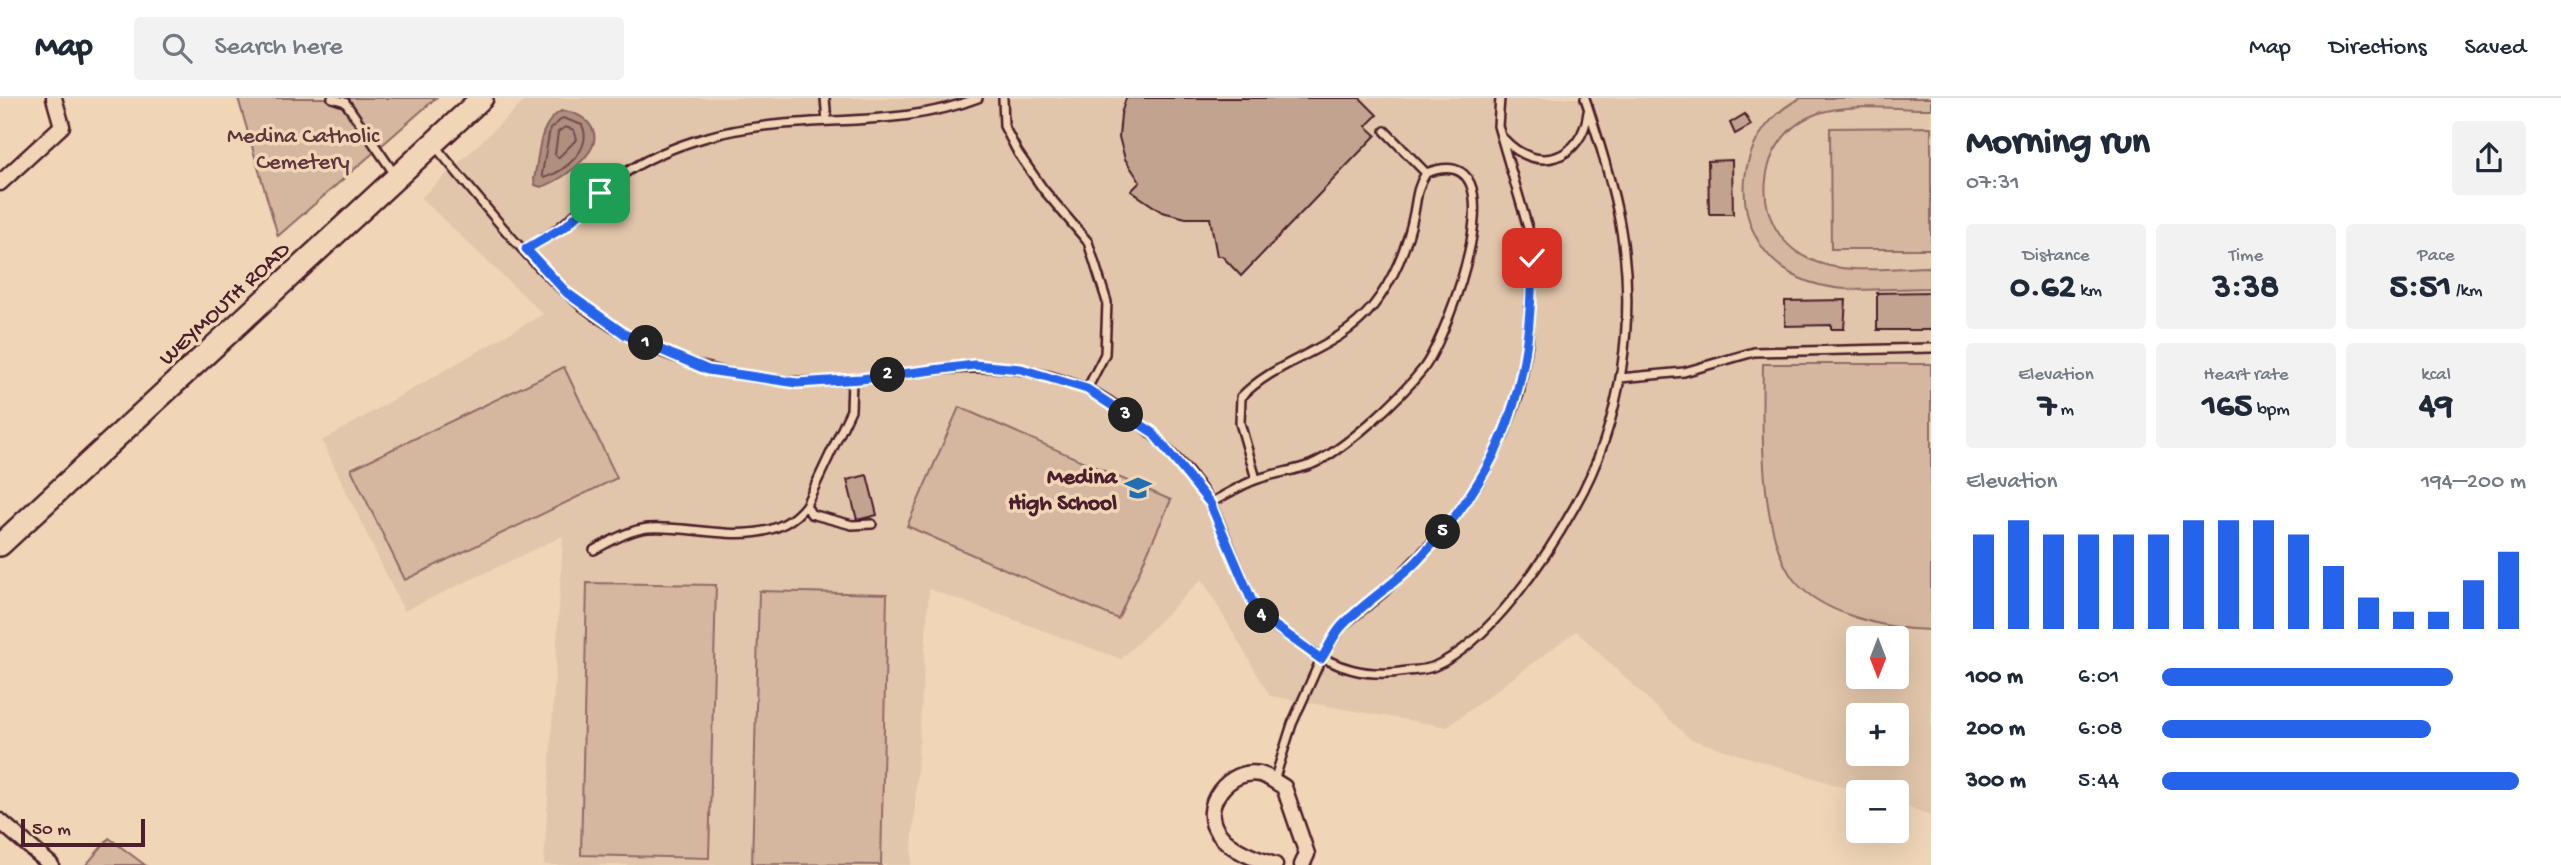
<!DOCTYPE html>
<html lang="en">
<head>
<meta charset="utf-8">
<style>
	body { margin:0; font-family:"Gochi Hand",sans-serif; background:#f2f2f3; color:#1f2937; height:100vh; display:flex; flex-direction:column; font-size:26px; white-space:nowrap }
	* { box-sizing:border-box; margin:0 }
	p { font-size:23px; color:#747a83 }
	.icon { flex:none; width:38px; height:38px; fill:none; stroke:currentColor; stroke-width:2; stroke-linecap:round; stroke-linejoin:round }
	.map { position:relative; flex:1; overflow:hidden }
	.panel { display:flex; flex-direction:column; background:#fff; width:630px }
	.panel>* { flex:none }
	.needle { width:46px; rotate:180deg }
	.fabs { position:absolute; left:1846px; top:528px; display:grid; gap:14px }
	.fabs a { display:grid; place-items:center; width:63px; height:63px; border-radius:7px; background:#fff; box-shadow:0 7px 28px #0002; font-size:35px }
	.scale { position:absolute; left:21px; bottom:18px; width:124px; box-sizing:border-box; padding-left:7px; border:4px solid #4a1f2b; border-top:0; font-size:19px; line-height:24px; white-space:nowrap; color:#4a1f2b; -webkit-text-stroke:5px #f0d5b7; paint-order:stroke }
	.pin { position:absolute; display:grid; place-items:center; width:60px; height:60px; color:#fff; margin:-30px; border-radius:14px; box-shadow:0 4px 10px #0006 }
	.km { position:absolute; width:35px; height:35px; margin:-18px; border-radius:50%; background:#222; color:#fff; font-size:19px; line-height:35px; text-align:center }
	.round { display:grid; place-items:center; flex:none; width:74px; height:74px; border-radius:7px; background:#f2f2f3 }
	.headline { display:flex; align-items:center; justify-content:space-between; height:119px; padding:0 35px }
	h1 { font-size:38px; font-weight:700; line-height:52px }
	.stats { display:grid; grid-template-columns:repeat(3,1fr); gap:10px; height:119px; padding:7px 35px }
	.stats div { display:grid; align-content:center; border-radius:7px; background:#f2f2f3; text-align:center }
	.stats b { font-size:35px; font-weight:700 }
	.stats small { font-size:19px; font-weight:400 }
	.stats p { font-size:19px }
	.chart { height:196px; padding:14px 35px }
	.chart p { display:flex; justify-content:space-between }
	.chart svg { width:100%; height:126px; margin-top:7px; stroke:#2563eb; stroke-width:6 }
	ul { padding:0 35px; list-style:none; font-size:23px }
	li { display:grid; grid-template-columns:112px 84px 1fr; align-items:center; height:52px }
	li i { height:18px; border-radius:9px; background:#2563eb }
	header { display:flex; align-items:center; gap:42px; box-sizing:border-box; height:98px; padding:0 35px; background:#fff; border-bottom:2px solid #e0e1e3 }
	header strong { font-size:33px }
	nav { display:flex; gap:38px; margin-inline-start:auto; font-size:24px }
	.search { width:490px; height:63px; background:#f2f2f3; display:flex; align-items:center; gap:18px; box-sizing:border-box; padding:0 24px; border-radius:7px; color:#747a83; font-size:26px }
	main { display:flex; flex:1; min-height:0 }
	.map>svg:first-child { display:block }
</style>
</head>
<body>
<header>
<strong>Map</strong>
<div class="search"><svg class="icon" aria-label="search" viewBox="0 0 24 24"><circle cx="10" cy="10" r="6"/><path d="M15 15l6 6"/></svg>Search here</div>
<nav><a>Map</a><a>Directions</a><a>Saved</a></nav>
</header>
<main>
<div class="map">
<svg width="1931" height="767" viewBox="0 0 1931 767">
	<rect width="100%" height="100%" fill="#f0d5b7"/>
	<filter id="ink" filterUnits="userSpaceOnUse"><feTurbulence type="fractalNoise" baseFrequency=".0143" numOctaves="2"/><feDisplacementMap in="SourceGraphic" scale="14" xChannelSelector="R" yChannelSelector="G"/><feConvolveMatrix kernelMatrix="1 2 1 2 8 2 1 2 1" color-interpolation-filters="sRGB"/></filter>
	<g filter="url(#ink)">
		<path fill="#e2c6ab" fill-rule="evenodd" d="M 528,0 L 1931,0 L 1931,717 L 1897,706 L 1897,695 L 1861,695 L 1690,641 L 1576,533 L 1447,629 L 1270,598 L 1202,481 L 1121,561 L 929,491 L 911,767 L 544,767 L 563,438 L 404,513 L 322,343 L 543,216 L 421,100 ZM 1858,541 L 1897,541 L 1897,579 L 1858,579 ZM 1858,618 L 1897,618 L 1897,656 L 1858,656 Z"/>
		<path fill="#d5b7a0" stroke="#906b66" stroke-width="2" d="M 238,0 L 436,0 L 278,138 Z
			M 1801,0 L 1931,0 L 1931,11 C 1896,11 1853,5 1819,15 C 1753,37 1746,131 1809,161 C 1844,178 1893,169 1931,169 L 1931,190 C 1889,190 1837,198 1799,180 C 1724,144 1728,35 1801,0 Z
			M 1931,29 L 1931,151 L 1831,151 L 1830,30 Z
			M 1763,266 L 1931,266 L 1931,532 C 1889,532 1821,516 1794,482 C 1758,435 1762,323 1763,266 Z
			M 564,269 L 617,380 L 405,482 L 351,371 Z
			M 959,309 L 1171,402 L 1118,521 L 907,428 Z
			M 587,485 L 716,487 L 709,760 L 581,757 Z
			M 759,493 L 887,496 L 881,767 L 752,766 Z
			M 109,740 L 145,767 L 86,767 Z"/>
		<path fill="#b08f81" stroke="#87625f" stroke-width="2" d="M 561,13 C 581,13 604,31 590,53 C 580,68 558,84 541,89 L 535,87 L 534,81 C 540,56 537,27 561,13 Z"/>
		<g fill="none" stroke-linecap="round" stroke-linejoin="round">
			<path stroke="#734c4d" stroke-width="2" d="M 563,20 L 582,27 C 593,50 566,73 544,80 L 542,76 L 550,31 Z
				M 565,29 L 574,32 L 577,41 L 558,60 L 555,56 L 558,34 Z"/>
		</g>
		<path fill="#c2a390" stroke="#4a1f2b" stroke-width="2" d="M 1126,0 L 1360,0 L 1377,17 L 1366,28 L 1376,37 L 1241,178 L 1222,158 L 1217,158 L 1210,120 L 1186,120 L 1162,114 L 1131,93 L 1140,84 L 1125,61 L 1119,39 L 1121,16 Z
			M 1126,0 L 1360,0 L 1377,17 L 1366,28 L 1376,37 L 1241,178 L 1222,158 L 1217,158 L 1210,120 L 1186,120 L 1162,114 L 1131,93 L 1140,84 L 1125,61 L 1119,39 L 1121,16 Z
			M 1745,16 L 1751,27 L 1735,36 L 1730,25 Z
			M 1732,62 L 1733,116 L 1709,116 L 1708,63 Z
			M 1931,194 L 1931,232 L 1877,232 L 1877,195 Z
			M 1846,202 L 1844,231 L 1831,231 L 1831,227 L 1785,228 L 1785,203 Z
			M 867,377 L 877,417 L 857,422 L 847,382 Z"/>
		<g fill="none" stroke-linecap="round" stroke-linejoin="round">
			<defs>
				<path id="service" d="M 332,0 L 345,4 L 396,78
					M 825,0 L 827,23
					M 1003,0 L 1004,28 L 1018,55 L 1043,91 L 1088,144 L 1107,204 L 1105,256 L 1087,291
					M 1385,33 L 1426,75
					M 1504,41 C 1537,77 1582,62 1588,14
					M 435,48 C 477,98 518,152 566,195 C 646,266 760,293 864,281 C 943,272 1008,257 1085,290 C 1127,308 1193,369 1213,410 C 1225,436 1235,462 1246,488 C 1249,496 1252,507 1257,514 C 1267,527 1289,537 1302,547 C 1336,571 1367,580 1407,573 C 1416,572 1427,572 1435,568 C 1490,544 1546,460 1575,408 C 1622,326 1637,219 1620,126 C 1612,83 1599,42 1585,0
					M 525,151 C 564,133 588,101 622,77 C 647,60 676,48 704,40 C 793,13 891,34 978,0
					M 1620,280 L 1684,274 L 1754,254 L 1931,250
					M 1210,405 C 1226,397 1242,386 1258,381 C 1275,375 1293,373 1310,367 C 1344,353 1400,300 1423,271 C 1447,240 1524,38 1426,75 C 1417,89 1417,99 1414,115 C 1408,147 1393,183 1373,208 C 1337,253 1278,260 1241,299 L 1240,325 L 1256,381
					M 806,407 L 811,416 L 852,427 L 872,426
					M 594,452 C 611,443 629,432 648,430 C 699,426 769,456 806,407 L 851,312 L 852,282
					M 1274,683 L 1292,626 L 1321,561 L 1341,529 L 1384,494 L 1449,427 L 1479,385 L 1504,337 L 1519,296 L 1528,246 L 1532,160 L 1528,130 L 1498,28 L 1500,0"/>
				<path id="minor" d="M 0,85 L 62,28 L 54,0
					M 0,723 L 51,767
					M 1275,767 C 1256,761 1232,753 1219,736 C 1197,709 1230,669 1260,676 C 1268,678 1277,685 1284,689 L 1307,756 L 1302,767"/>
				<path id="primary" d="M 0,447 L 482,0"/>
			</defs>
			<use href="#service" stroke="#4a1f2b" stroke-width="12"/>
			<use href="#minor" stroke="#4a1f2b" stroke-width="19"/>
			<use href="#primary" stroke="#4a1f2b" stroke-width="26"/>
			<use href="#service" stroke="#f0d5b7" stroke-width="7"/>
			<use href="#minor" stroke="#f0d5b7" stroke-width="14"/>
			<use href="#primary" stroke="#f0d5b7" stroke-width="21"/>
		</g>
	</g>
	<g fill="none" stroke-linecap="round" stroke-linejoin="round" filter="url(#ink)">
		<defs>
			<path id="route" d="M 600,95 L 566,128 L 526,151 L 567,195 L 626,237 L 708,272 L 797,285 L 861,281 L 974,267 L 1021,271 L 1087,291 L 1152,334 L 1210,405 L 1257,515 L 1321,561 C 1328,551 1333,538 1341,529 C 1361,507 1395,486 1417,463 C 1507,368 1531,288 1532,160"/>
		</defs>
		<use href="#route" stroke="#fff" stroke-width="14"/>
		<use href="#route" stroke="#2563eb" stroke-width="9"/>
	</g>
	<defs>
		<symbol id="school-bare" viewBox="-9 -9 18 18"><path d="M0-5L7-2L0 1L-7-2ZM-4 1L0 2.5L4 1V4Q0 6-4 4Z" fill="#1f6fb2" stroke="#f0d5b7" stroke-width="2.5" paint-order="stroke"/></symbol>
	</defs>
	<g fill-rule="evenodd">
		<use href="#school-bare" x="1119" y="371" width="38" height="38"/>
	</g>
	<g text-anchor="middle" stroke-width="7" stroke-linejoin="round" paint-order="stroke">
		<g font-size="23" fill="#5f363d" stroke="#f0d5b7">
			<text x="303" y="44">Medina Catholic<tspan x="303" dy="26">Cemetery</tspan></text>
		</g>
		<g font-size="23" fill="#4a1f2b" stroke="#f0d5b7">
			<text transform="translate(223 204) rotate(-43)" y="8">WEYMOUTH ROAD</text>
		</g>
		<g font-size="23" font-weight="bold" fill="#4a1f2b" stroke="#f0d5b7" text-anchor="end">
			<text x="1117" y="385">Medina<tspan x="1117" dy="26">High School</tspan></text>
		</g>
	</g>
</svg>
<div class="fabs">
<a><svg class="needle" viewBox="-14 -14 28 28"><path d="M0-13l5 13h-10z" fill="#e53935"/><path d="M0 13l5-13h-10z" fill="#747a83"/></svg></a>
<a>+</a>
<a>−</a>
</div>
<div class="scale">50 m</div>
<div class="pin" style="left:600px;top:95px;background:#1e9e55"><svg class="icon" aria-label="arrive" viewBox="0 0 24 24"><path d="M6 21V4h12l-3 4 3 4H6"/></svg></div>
<div class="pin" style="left:1532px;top:160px;background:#d93025"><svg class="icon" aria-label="check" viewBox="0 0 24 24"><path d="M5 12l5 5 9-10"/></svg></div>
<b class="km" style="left:646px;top:245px">1</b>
<b class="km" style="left:888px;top:277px">2</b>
<b class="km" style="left:1126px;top:317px">3</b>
<b class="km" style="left:1262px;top:518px">4</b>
<b class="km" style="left:1443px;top:434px">5</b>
</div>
<section class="panel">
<div class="headline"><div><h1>Morning run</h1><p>07:31</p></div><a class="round"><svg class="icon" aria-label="share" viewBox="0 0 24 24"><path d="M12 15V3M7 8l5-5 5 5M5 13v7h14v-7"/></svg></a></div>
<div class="stats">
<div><p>Distance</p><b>0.62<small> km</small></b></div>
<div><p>Time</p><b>3:38</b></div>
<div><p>Pace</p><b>5:51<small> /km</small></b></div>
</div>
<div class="stats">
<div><p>Elevation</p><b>7<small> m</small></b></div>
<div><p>Heart rate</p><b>165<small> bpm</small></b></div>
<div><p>kcal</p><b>49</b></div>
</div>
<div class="chart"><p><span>Elevation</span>194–200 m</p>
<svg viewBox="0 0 160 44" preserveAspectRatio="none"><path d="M5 44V11M15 44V6M25 44V11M35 44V11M45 44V11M55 44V11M65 44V6M75 44V6M85 44V6M95 44V11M105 44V22M115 44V33M125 44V38M135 44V38M145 44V27M155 44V17"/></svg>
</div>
<ul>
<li><b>100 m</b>6:01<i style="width:80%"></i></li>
<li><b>200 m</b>6:08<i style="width:74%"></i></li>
<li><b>300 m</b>5:44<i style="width:98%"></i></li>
</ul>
</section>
</main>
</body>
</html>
